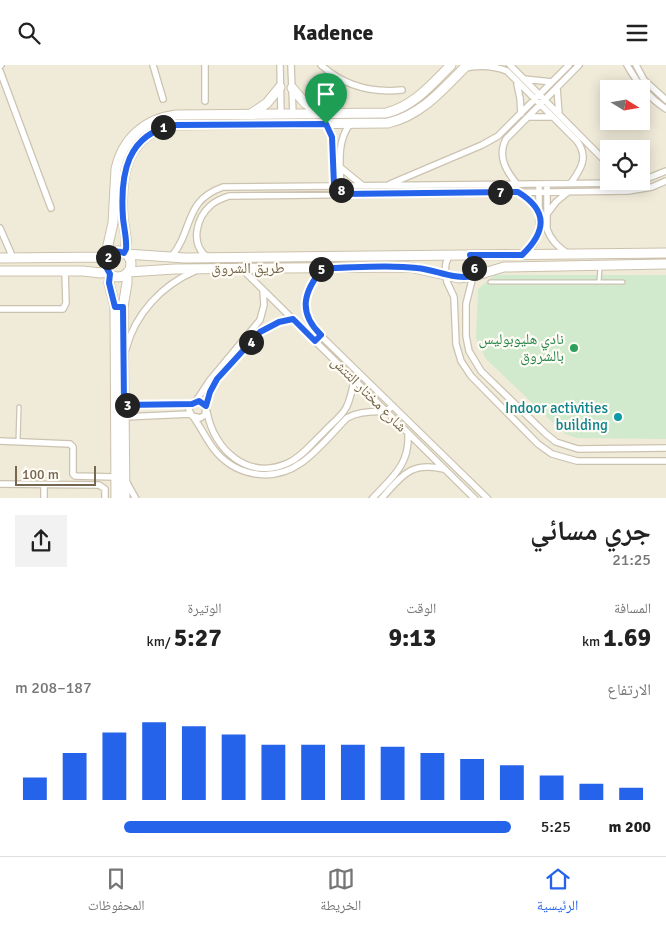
<!DOCTYPE html>
<html lang="ar">
<head>
<meta charset="utf-8">
<style>
	body { margin:0; font-family:Signika,"Noto Naskh Arabic",sans-serif; background:#f2f2f2; color:#222; direction:rtl; height:100vh; display:flex; flex-direction:column; font-size:19px; white-space:nowrap }
	* { box-sizing:border-box; margin:0 }
	p { font-size:16px; color:#767676 }
	.icon { flex:none; width:28px; height:28px; fill:none; stroke:currentColor; stroke-width:2; stroke-linecap:round; stroke-linejoin:round }
	.map { position:relative; height:433px; overflow:hidden; direction:ltr }
	.panel { display:flex; flex-direction:column; background:#fff; flex:1 }
	.panel>* { flex:none }
	.needle { width:32px; rotate:101deg }
	.tools { position:absolute; left:600px; top:15px; display:grid; gap:10px }
	.tools a { display:grid; place-items:center; width:50px; height:50px; border-radius:0px; background:#fff; box-shadow:0 2px 12px #0003; font-size:25px }
	.scale { position:absolute; left:15px; bottom:12px; width:81px; box-sizing:border-box; padding-left:5px; border:2px solid #766751; border-top:0; font-size:14px; line-height:18px; white-space:nowrap; color:#766751; -webkit-text-stroke:4px #fefcf4; paint-order:stroke }
	.pin { position:absolute; display:grid; place-items:center; width:42px; height:42px; color:#fff; margin:-51px -21px; border-radius:50% 50% 50% 0; rotate:-45deg; box-shadow:0 0 5px #0007 }
	.pin .icon { rotate:45deg }
	.km { position:absolute; width:25px; height:25px; margin:-12px; border-radius:50%; background:#222; color:#fff; font-size:14px; line-height:25px; text-align:center }
	.round { display:grid; place-items:center; flex:none; width:52px; height:52px; border-radius:0px; background:#f2f2f2 }
	.summary { display:flex; align-items:center; justify-content:space-between; height:85px; padding:0 15px }
	h1 { font-size:28px; font-weight:700; line-height:38px }
	.stats { display:grid; grid-template-columns:repeat(3,1fr); gap:8px; height:85px; padding:5px 15px }
	.stats div { display:grid; align-content:center }
	.stats b { font-size:25px; font-weight:700 }
	.stats small { font-size:14px; font-weight:400 }
	.stats p { font-size:14px }
	.chart { height:140px; padding:10px 15px }
	.chart p { display:flex; justify-content:space-between }
	.chart svg { width:100%; height:90px; margin-top:5px; stroke:#2563eb; stroke-width:6 }
	ul { padding:0 15px; list-style:none; font-size:16px }
	li { display:grid; grid-template-columns:80px 60px 1fr; align-items:center; height:38px }
	li i { height:12px; border-radius:6px; background:#2563eb }
	header { display:flex; justify-content:space-between; align-items:center; height:65px; padding:0 15px; background:#fff; font-size:22px; font-weight:700 }
	.menu { display:flex; justify-content:space-around; align-items:center; height:70px; border-top:1px solid #e0e0e0; background:#fff; font-size:14px; color:#767676 }
	.menu a { display:grid; justify-items:center; gap:2px }
	.menu .selected { color:#2563eb }
	.map>svg:first-child { display:block }
</style>
</head>
<body>
<header><svg class="icon" aria-label="menu" viewBox="0 0 24 24"><path d="M4 6h16M4 12h16M4 18h16"/></svg>Kadence<svg class="icon" aria-label="search" viewBox="0 0 24 24"><circle cx="10" cy="10" r="6"/><path d="M15 15l6 6"/></svg></header>
<div class="map">
<svg width="666" height="434" viewBox="0 0 666 434">
	<rect width="100%" height="100%" fill="#fcf9ed"/>
	<path fill="#f0ebd9" fill-rule="evenodd" d="M 0,0 L 666,0 L 666,433 L 0,433 ZM 609,24 L 641,24 L 641,56 L 609,56 ZM 609,84 L 641,84 L 641,116 L 609,116 Z"/>
	<path fill="#d1e9cc" d="M 495,210 L 666,210 L 666,374 L 577,373 L 565,369 L 486,294 L 476,273 L 478,224 Z"/>
	<g fill="none" stroke-linecap="round" stroke-linejoin="round">
		<defs>
			<path id="lane" d="M 490,217 L 623,217
				M 599,217 L 600,202
				M 18,376 L 19,342"/>
			<path id="street" d="M 153,0 L 163,34
				M 280,0 L 281,49
				M 291,0 L 293,49
				M 321,0 C 344,21 372,28 402,25
				M 510,0 L 609,100
				M 627,0 C 637,18 649,33 666,44
				M 636,0 L 644,15 L 666,35
				M 0,1 L 1,0
				M 464,3 C 479,0 492,0 507,6 L 577,76 C 589,92 581,104 571,118
				M 0,6 L 51,143
				M 524,14 L 552,17
				M 517,19 L 520,33 L 521,49
				M 557,23 L 559,49
				M 205,36 L 205,0
				M 528,52 L 553,52
				M 326,59 C 338,78 333,107 334,129
				M 341,103 L 362,120
				M 641,116 L 666,106
				M 390,119 L 482,80 L 498,71 L 569,0
				M 517,119 C 506,106 497,91 506,74 L 579,0
				M 547,119 L 547,164 C 551,176 559,182 568,189
				M 518,127 L 530,136 L 540,147
				M 341,129 C 341,106 335,78 350,59
				M 547,149 L 556,137 L 568,127
				M 0,163 L 13,193
				M 523,190 L 533,180 L 539,169 L 539,123
				M 449,191 L 446,198 L 445,207 L 447,217 L 454,232 L 456,279 L 461,296 L 471,311 L 538,379 L 552,389 L 577,396 L 666,396
				M 470,191 L 474,207 L 466,239 L 466,271 L 469,286 L 481,306 L 545,368 L 556,377 L 578,384 L 666,383
				M 171,192 C 194,165 183,136 223,122 L 623,118 L 639,116
				M 207,192 C 190,179 196,153 211,140 C 217,135 223,133 229,131 L 628,126 L 652,122 L 666,116
				M 241,203 L 475,434
				M 323,203 C 306,225 298,241 316,266 L 488,434
				M 0,244 L 63,244 L 66,238 L 65,206
				M 126,284 C 135,249 162,220 195,206
				M 196,336 L 210,315 L 260,255 L 264,240 L 263,225
				M 124,341 L 191,339 L 199,336 L 206,341 L 205,350 L 200,353 L 192,351 L 189,345 L 191,339
				M 206,341 L 211,327 L 217,314 L 260,267 L 279,257 L 293,255
				M 207,347 C 214,385 248,416 288,398 C 302,392 312,378 323,368 C 330,360 341,352 346,343 C 351,334 352,323 355,313
				M 124,352 L 190,349
				M 194,353 C 202,364 208,378 217,388 C 239,412 274,417 301,398 C 317,387 333,367 347,353 C 359,346 373,347 386,346 L 393,341
				M 0,376 L 70,379 L 73,382 L 73,409 L 75,411 L 115,412
				M 126,416 L 136,434
				M 0,419 L 99,420 L 105,424 L 105,434
				M 44,420 L 44,434
				M 372,434 C 392,412 410,400 408,368
				M 381,434 C 402,411 410,396 444,404"/>
			<path id="secondary" d="M 292,23 L 305,38 L 320,48
				M 251,49 L 267,38 L 280,22
				M105 199a13 13 0 1 1 26 0a13 13 0 1 1-26 0Z
				M 124,188 C 129,177 124,164 123,153 C 120,110 126,68 176,60 L 388,58 C 422,50 443,24 467,0
				M 110,189 L 108,180 L 113,158 L 116,104 C 123,73 145,54 176,50 L 386,48 C 414,41 431,20 451,0
				M 126,189 L 185,193 L 666,188
				M 0,193 L 108,192
				M 0,206 L 83,206 L 101,208 L 108,207
				M 128,207 L 175,204 L 409,202 L 459,213 L 474,211 L 504,202 L 666,199
				M 110,209 L 109,218 L 115,242 L 116,434
				M 125,434 L 123,242 L 127,218 L 127,208"/>
		</defs>
		<use href="#lane" stroke="#ccc2b0" stroke-width="5.5"/>
		<use href="#street" stroke="#ccc2b0" stroke-width="8"/>
		<use href="#secondary" stroke="#ccc1ac" stroke-width="11"/>
		<use href="#lane" stroke="#fff" stroke-width="3"/>
		<use href="#street" stroke="#fff" stroke-width="5.5"/>
		<use href="#secondary" stroke="#fff" stroke-width="9"/>
	</g>
	<g fill="none" stroke-linecap="round" stroke-linejoin="round">
		<defs>
			<path id="route" d="M 326,59 L 332,72 L 334,120 L 341,120 L 341,129 L 518,127 C 549,146 546,167 522,190 L 470,190 L 473,198 L 474,211 C 453,215 437,205 417,203 C 388,199 352,203 323,203 C 304,226 297,247 321,270 L 315,276 L 293,254 L 279,257 L 260,267 L 217,314 L 210,327 L 206,341 L 199,336 L 192,339 L 124,340 L 123,242 L 115,242 L 109,218 L 110,209 L 105,200 C 107,189 114,184 124,188 L 126,184 C 127,174 124,164 123,153 C 120,110 126,68 176,60 Z"/>
		</defs>
		<use href="#route" stroke="#fff" stroke-width="10"/>
		<use href="#route" stroke="#2563eb" stroke-width="6"/>
	</g>
	<circle fill="#2e9e5b" stroke="#fefcf4" stroke-width="2" cx="574" cy="283" r="5"/>
	<circle fill="#0f9aa8" stroke="#fefcf4" stroke-width="2" cx="618" cy="352" r="5"/>
	<g text-anchor="middle" stroke-width="4.5" stroke-linejoin="round" paint-order="stroke">
		<g font-size="15" fill="#766751" stroke="#fefcf4">
			<text x="248" y="208">طريق الشروق</text>
			<text transform="translate(369 329) rotate(45)" y="5">شارع مختار التتش</text>
		</g>
		<g font-size="15" fill="#27864d" stroke="#fefcf4" text-anchor="end">
			<text x="564" y="279">نادي هليوبوليس<tspan x="564" dy="17">بالشروق</tspan></text>
		</g>
		<g font-size="15" fill="#0d838f" stroke="#fefcf4" text-anchor="end">
			<text x="608" y="348">Indoor activities<tspan x="608" dy="17">building</tspan></text>
		</g>
	</g>
</svg>
<div class="tools">
<a><svg class="needle" viewBox="-14 -14 28 28"><path d="M0-13l5 13h-10z" fill="#e53935"/><path d="M0 13l5-13h-10z" fill="#767676"/></svg></a>
<a><svg class="icon" aria-label="locate" viewBox="0 0 24 24"><circle cx="12" cy="12" r="6"/><path d="M12 2v4M12 18v4M2 12h4M18 12h4"/></svg></a>
</div>
<div class="scale">100 m</div>
<div class="pin" style="left:326px;top:59px;background:#1e9e55"><svg class="icon" aria-label="arrive" viewBox="0 0 24 24"><path d="M6 21V4h12l-3 4 3 4H6"/></svg></div>
<b class="km" style="left:163px;top:62px">1</b>
<b class="km" style="left:108px;top:192px">2</b>
<b class="km" style="left:127px;top:340px">3</b>
<b class="km" style="left:251px;top:277px">4</b>
<b class="km" style="left:321px;top:204px">5</b>
<b class="km" style="left:474px;top:203px">6</b>
<b class="km" style="left:500px;top:127px">7</b>
<b class="km" style="left:341px;top:125px">8</b>
</div>
<section class="panel">
<div class="summary"><div><h1>جري مسائي</h1><p>21:25</p></div><a class="round"><svg class="icon" aria-label="share" viewBox="0 0 24 24"><path d="M12 15V3M7 8l5-5 5 5M5 13v7h14v-7"/></svg></a></div>
<div class="stats">
<div><p>المسافة</p><b>1.69<small> km</small></b></div>
<div><p>الوقت</p><b>9:13</b></div>
<div><p>الوتيرة</p><b>5:27<small> /km</small></b></div>
</div>
<div class="chart"><p><span>الارتفاع</span>187–208 m</p>
<svg viewBox="0 0 160 44" preserveAspectRatio="none"><path d="M5 44V33M15 44V21M25 44V11M35 44V6M45 44V8M55 44V12M65 44V17M75 44V17M85 44V17M95 44V18M105 44V21M115 44V24M125 44V27M135 44V32M145 44V36M155 44V38"/></svg>
</div>
<ul>
<li><b>200 m</b>5:25<i style="width:78%"></i></li>
</ul>
</section>
<nav class="menu">
<a class="selected"><svg class="icon" aria-label="home" viewBox="0 0 24 24"><path d="M3 11l9-7 9 7M6 9v11h12V9"/></svg>الرئيسية</a>
<a><svg class="icon" aria-label="map" viewBox="0 0 24 24"><path d="M3 6l6-2 6 2 6-2v14l-6 2-6-2-6 2zM9 4v14M15 6v14"/></svg>الخريطة</a>
<a><svg class="icon" aria-label="saved" viewBox="0 0 24 24"><path d="M7 4h10v16l-5-4-5 4z"/></svg>المحفوظات</a>
</nav>
</body>
</html>
